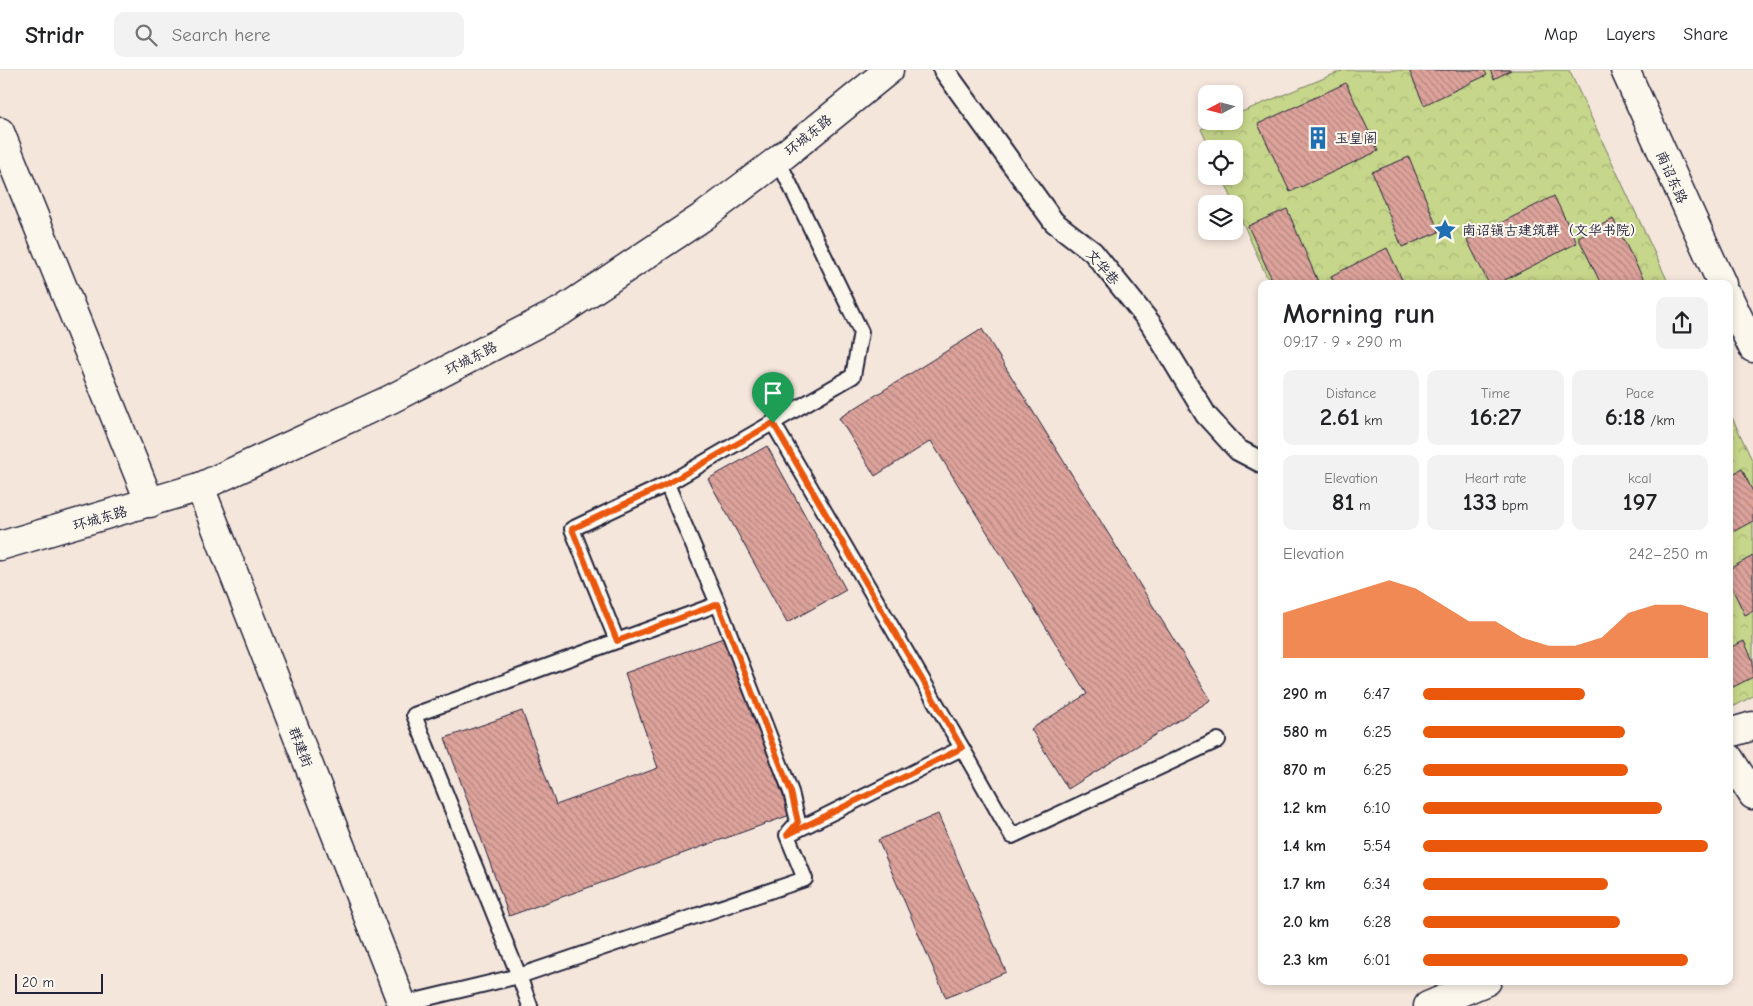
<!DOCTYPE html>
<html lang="en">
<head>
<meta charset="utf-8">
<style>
	body { margin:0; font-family:"Comic Neue","LXGW WenKai TC",sans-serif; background:#f2f2f2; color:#202124; height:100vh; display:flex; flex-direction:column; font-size:19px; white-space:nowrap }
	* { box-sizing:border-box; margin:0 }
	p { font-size:16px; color:#757577 }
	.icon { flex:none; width:28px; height:28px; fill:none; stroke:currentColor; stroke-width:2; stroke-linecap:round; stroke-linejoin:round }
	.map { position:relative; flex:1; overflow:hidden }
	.drawer { position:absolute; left:1258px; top:210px; width:475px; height:705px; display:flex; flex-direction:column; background:#fff; border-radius:10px; box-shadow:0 2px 8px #0003 }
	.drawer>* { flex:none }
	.needle { width:32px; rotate:263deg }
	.fabs { position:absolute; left:1198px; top:15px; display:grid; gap:10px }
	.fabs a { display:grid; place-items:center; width:45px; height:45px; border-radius:10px; background:#fff; box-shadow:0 2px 8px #0003; font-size:25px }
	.scale { position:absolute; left:15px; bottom:12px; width:88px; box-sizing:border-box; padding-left:5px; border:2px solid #22223b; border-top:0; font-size:14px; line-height:18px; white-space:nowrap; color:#22223b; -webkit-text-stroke:4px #fbf7ec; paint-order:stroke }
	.pin { position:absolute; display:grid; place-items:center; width:42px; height:42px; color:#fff; margin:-51px -21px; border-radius:50% 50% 50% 0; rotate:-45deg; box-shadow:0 0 5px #0007 }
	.pin .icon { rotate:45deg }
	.round { display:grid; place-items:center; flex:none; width:52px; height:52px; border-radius:10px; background:#f2f2f2 }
	.head { display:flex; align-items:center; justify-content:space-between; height:85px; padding:0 25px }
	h1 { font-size:28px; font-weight:800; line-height:38px }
	.metrics { display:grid; grid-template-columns:repeat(3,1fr); gap:8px; height:85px; padding:5px 25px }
	.metrics div { display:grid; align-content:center; border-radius:10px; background:#f2f2f2; text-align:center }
	.metrics b { font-size:25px; font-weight:800 }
	.metrics small { font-size:14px; font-weight:400 }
	.metrics p { font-size:14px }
	.chart { height:140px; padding:10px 25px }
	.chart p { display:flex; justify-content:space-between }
	.chart svg { width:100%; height:90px; margin-top:5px; fill:#ea580c; opacity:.7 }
	ul { padding:0 25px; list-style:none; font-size:16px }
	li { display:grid; grid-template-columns:80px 60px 1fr; align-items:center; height:38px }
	li i { height:12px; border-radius:6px; background:#ea580c }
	header { display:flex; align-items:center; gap:30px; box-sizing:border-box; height:70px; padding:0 25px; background:#fff; border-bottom:1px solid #e0e0e0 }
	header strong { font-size:24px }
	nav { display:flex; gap:28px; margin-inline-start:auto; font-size:18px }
	.search { width:350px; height:45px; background:#f2f2f2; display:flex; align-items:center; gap:12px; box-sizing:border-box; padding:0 18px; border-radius:10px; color:#757577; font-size:19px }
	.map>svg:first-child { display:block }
</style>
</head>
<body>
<header>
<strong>Stridr</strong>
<div class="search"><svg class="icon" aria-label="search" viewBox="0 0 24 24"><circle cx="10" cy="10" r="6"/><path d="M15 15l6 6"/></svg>Search here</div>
<nav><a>Map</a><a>Layers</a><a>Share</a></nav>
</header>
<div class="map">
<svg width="1753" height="936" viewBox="0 0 1753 936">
	<defs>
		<pattern id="park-crowns" width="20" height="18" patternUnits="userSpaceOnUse" patternTransform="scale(1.25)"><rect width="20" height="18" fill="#c6d68a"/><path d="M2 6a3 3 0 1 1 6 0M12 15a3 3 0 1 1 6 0" fill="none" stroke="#aab778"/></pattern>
		<pattern id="building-back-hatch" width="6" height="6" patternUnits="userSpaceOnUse" patternTransform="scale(1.25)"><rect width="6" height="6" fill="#dda39b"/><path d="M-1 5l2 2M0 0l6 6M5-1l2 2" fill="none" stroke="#b38480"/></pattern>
	</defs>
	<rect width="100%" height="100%" fill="#f5e6dc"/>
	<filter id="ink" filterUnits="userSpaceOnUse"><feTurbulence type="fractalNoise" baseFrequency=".02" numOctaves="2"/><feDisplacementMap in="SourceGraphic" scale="10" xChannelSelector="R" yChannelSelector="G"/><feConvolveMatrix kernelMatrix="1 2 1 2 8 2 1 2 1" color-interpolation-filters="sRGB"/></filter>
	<g filter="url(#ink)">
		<path fill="url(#park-crowns)" stroke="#747c62" d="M 1344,0 L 1569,0 L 1669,214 L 1270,214 L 1222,106 L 1234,106 L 1234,79 L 1210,79 L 1201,59 L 1219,51 L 1234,51 L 1234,45 Z
			M 1729,341 L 1753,392 L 1753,626 L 1729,639 Z"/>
		<path fill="url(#building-back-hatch)" stroke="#22223b" d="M 1409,0 L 1484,0 L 1487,5 L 1424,35 Z
			M 1490,0 L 1511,0 L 1494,9 Z
			M 1346,13 L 1378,81 L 1290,122 L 1258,54 Z
			M 1409,87 L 1439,162 L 1402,177 L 1372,102 Z
			M 1554,126 L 1577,173 L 1497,214 L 1489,214 L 1467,170 Z
			M 1287,139 L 1319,214 L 1274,214 L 1248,156 Z
			M 1613,149 L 1646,214 L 1601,214 L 1578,167 Z
			M 1387,178 L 1404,214 L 1334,214 L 1331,206 Z
			M 982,259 L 1211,630 L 1068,719 L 1031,659 L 1087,624 L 931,371 L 875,406 L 839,348 Z
			M 767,376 L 846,520 L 787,553 L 708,409 Z
			M 1742,399 L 1753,422 L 1753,451 L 1729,464 L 1729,406 Z
			M 1753,486 L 1753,541 L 1745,545 L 1729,512 L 1729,499 Z
			M 726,567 L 790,745 L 509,846 L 445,668 L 522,641 L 556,735 L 658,698 L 625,603 Z
			M 1744,571 L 1753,591 L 1753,607 L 1729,619 L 1729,578 Z
			M 938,744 L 1006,902 L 946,928 L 878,770 Z"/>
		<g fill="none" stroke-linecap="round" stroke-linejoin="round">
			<defs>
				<path id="service" d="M 718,534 L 791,722 L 798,752 L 789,762
					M 617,571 L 572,459 L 667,414
					M 962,678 L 1012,766 L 1218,670
					M 402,934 L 519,906 L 805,809 L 787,765 L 962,678 L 773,353
					M 530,936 L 519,906 L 414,645 L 718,534 L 667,414 L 853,306 L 861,262 L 778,90"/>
				<path id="pedestrian" d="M 944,0 L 1054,152 L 1093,182 L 1151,254 L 1206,345 L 1238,380 L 1261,392"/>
				<path id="minor" d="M 0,62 L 150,433
					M 200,417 L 403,936
					M 1729,688 L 1753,725"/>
				<path id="tertiary" d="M 1729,663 L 1753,656
					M 1428,936 L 1487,911"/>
				<path id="secondary" d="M 1625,0 L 1722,214
					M 1729,228 L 1753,278
					M 0,476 L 200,417 L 391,329 L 563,240 L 704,146 L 778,90 L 889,0"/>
			</defs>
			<use href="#service" stroke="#22223b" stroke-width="18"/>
			<use href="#pedestrian" stroke="#22223b" stroke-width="24"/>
			<use href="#minor" stroke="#22223b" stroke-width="31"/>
			<use href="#tertiary" stroke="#22223b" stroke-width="31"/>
			<use href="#secondary" stroke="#22223b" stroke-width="31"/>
			<use href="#service" stroke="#fbf7ec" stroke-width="14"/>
			<use href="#pedestrian" stroke="#fbf7ec" stroke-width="20"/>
			<use href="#minor" stroke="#fbf7ec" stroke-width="28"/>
			<use href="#tertiary" stroke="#fbf7ec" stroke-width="28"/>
			<use href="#secondary" stroke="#fbf7ec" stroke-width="28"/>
		</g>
	</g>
	<g fill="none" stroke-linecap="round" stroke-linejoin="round" filter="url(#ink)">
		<defs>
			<path id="route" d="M 773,353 L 962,678 L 787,765 L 798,752 L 791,722 L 718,534 L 617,571 L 572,459 L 667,414 Z"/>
		</defs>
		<use href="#route" stroke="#fff" stroke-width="10"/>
		<use href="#route" stroke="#ea580c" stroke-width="6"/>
	</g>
	<defs>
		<symbol id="building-bare" viewBox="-9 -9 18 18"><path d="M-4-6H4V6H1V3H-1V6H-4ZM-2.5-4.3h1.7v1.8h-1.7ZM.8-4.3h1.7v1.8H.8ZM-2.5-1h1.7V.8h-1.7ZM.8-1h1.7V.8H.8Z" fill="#1f6fb2" stroke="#fbf7ec" stroke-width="2.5" paint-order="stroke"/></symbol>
		<symbol id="sight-bare" viewBox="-9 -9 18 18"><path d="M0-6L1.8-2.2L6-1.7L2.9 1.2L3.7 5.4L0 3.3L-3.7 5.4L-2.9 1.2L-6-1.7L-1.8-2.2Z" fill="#1f6fb2" stroke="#fbf7ec" stroke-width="2.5" paint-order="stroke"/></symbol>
	</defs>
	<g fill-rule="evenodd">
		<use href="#building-bare" x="1302" y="52" width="32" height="32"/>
		<use href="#sight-bare" x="1429" y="144" width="32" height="32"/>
	</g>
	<g text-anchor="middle" stroke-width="4" stroke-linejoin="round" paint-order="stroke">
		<g font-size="14" fill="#22223b" stroke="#fbf7ec">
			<text transform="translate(808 65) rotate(-39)" y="5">环城东路</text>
			<text transform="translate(1672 107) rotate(66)" y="5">南诏东路</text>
			<text transform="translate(1103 197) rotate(49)" y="5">文华巷</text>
			<text transform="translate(471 288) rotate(-27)" y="5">环城东路</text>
			<text transform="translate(100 448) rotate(-16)" y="5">环城东路</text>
			<text transform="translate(301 677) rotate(69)" y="5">群建街</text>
		</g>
		<g font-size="14" fill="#22223b" stroke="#fbf7ec" text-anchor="start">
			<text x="1335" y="73">玉皇阁</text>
			<text x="1462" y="165">南诏镇古建筑群（文华书院）</text>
		</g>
	</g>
</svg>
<div class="fabs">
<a><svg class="needle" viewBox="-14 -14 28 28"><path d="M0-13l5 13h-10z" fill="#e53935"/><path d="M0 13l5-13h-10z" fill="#757577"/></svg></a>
<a><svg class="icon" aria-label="locate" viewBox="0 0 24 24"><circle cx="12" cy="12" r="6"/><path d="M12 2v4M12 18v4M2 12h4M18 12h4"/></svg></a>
<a><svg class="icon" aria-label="layers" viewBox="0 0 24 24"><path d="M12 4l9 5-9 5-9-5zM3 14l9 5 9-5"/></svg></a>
</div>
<div class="scale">20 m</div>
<div class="pin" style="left:773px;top:353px;background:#1e9e55"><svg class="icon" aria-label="arrive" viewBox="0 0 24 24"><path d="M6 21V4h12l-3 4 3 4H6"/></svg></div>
<section class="drawer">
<div class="head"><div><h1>Morning run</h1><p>09:17 · 9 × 290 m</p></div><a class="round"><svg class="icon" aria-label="share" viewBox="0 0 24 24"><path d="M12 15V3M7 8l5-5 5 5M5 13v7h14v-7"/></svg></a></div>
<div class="metrics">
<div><p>Distance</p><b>2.61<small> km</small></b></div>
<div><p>Time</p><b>16:27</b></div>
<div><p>Pace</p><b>6:18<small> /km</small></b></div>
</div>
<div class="metrics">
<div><p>Elevation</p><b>81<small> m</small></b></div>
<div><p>Heart rate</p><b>133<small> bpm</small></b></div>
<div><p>kcal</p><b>197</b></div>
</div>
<div class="chart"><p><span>Elevation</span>242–250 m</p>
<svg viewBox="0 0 160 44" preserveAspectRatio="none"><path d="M0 44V22L10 18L20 14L30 10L40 6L50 10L60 18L70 26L80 26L90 34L100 38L110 38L120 34L130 22L140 18L150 18L160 22V44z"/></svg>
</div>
<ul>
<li><b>290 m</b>6:47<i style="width:57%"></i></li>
<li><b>580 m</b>6:25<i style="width:71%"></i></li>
<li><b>870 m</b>6:25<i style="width:72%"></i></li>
<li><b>1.2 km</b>6:10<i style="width:84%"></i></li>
<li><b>1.4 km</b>5:54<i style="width:100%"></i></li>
<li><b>1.7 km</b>6:34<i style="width:65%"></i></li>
<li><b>2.0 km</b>6:28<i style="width:69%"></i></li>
<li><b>2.3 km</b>6:01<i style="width:93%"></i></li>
</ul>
</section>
</div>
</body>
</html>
